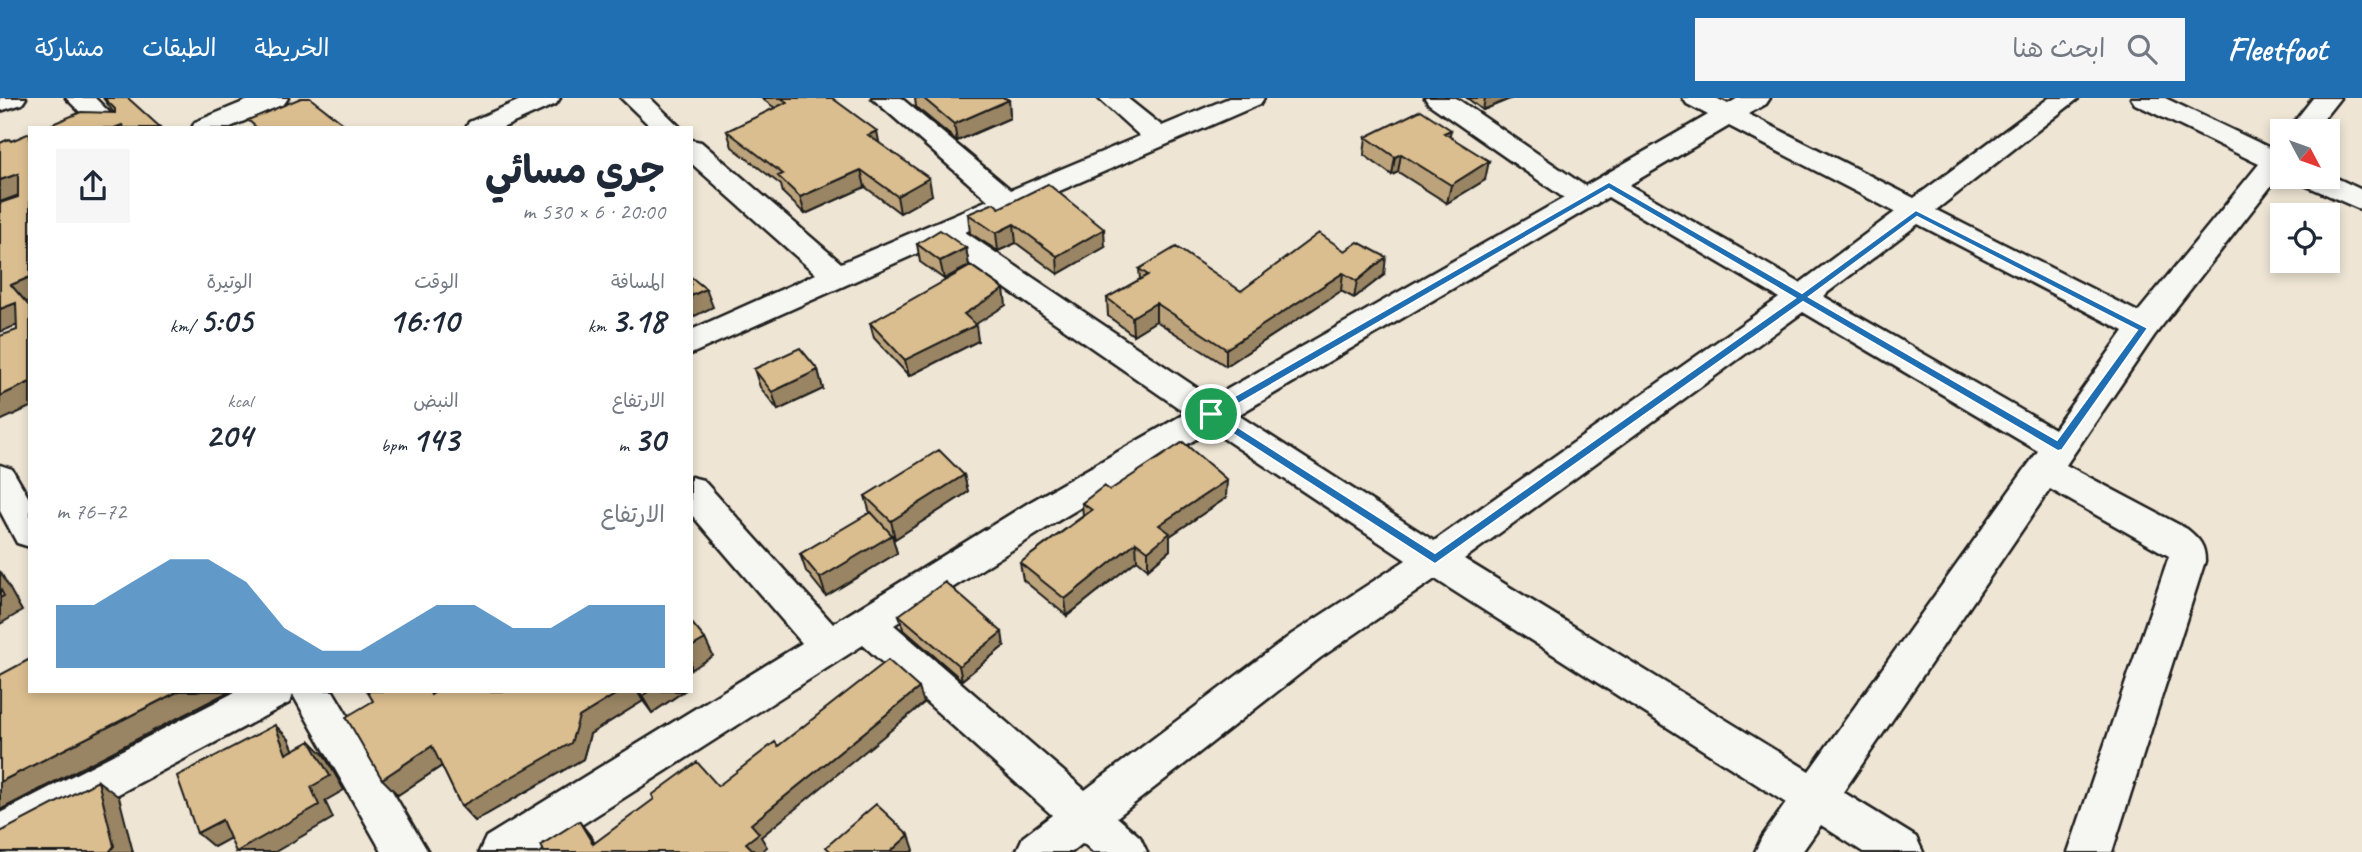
<!DOCTYPE html>
<html lang="ar">
<head>
<meta charset="utf-8">
<style>
	body { margin:0; font-family:Caveat,"Playpen Sans Arabic",sans-serif; background:#f6f6f7; color:#1f2937; direction:rtl; height:100vh; display:flex; flex-direction:column; font-size:26px; white-space:nowrap }
	* { box-sizing:border-box; margin:0 }
	p { font-size:23px; color:#747a83 }
	.icon { flex:none; width:38px; height:38px; fill:none; stroke:currentColor; stroke-width:2; stroke-linecap:round; stroke-linejoin:round }
	.map { position:relative; flex:1; overflow:hidden; direction:ltr }
	.sheet { position:absolute; left:28px; top:28px; width:665px; height:567px; display:flex; flex-direction:column; background:#fff; border-radius:0px; box-shadow:0 4px 10px #0003; direction:rtl }
	.sheet>* { flex:none }
	.needle { width:46px; rotate:131deg }
	.controls { position:absolute; left:2270px; top:21px; display:grid; gap:14px }
	.controls a { display:grid; place-items:center; width:70px; height:70px; border-radius:0px; background:#fff; box-shadow:0 4px 10px #0003; font-size:35px }
	.pin { position:absolute; display:grid; place-items:center; width:60px; height:60px; color:#fff; margin:-30px; border:4px solid #fff; border-radius:50%; box-shadow:0 2px 7px #0007 }
	.round { display:grid; place-items:center; flex:none; width:74px; height:74px; border-radius:0px; background:#f6f6f7 }
	.summary { display:flex; align-items:center; justify-content:space-between; height:119px; padding:0 28px }
	h1 { font-size:38px; font-weight:700; line-height:52px }
	.stats { display:grid; grid-template-columns:repeat(3,1fr); gap:10px; height:119px; padding:7px 28px }
	.stats div { display:grid; align-content:center }
	.stats b { font-size:35px; font-weight:700 }
	.stats small { font-size:19px; font-weight:400 }
	.stats p { font-size:19px }
	.chart { height:196px; padding:14px 28px }
	.chart p { display:flex; justify-content:space-between }
	.chart svg { width:100%; height:126px; margin-top:7px; fill:#1f6fb2; opacity:.7 }
	header { display:flex; align-items:center; gap:42px; box-sizing:border-box; height:98px; padding:0 35px; background:#1f6fb2; color:#fff }
	header strong { font-size:33px }
	nav { display:flex; gap:38px; margin-inline-start:auto; font-size:24px }
	.search { width:490px; height:63px; background:#f6f6f7; display:flex; align-items:center; gap:18px; box-sizing:border-box; padding:0 24px; border-radius:0px; color:#747a83; font-size:26px }
	.map>svg:first-child { display:block }
</style>
</head>
<body>
<header>
<strong>Fleetfoot</strong>
<div class="search"><svg class="icon" aria-label="search" viewBox="0 0 24 24"><circle cx="10" cy="10" r="6"/><path d="M15 15l6 6"/></svg>ابحث هنا</div>
<nav><a>الخريطة</a><a>الطبقات</a><a>مشاركة</a></nav>
</header>
<div class="map">
<svg width="2362" height="754" viewBox="0 0 2362 754">
	<rect width="100%" height="100%" fill="#eee5d4"/>
	<filter id="ink" filterUnits="userSpaceOnUse"><feTurbulence type="fractalNoise" baseFrequency=".0143" numOctaves="2"/><feDisplacementMap in="SourceGraphic" scale="14" xChannelSelector="R" yChannelSelector="G"/><feConvolveMatrix kernelMatrix="1 2 1 2 8 2 1 2 1" color-interpolation-filters="sRGB"/></filter>
	<g filter="url(#ink)">
		<g fill="none" stroke-linecap="round" stroke-linejoin="round">
			<defs>
				<path id="minor" d="M 0,0 L 26,0 L 22,6 L 0,13 Z
					M 66,0 L 95,0 L 125,30 L 96,30 Z
					M 253,0 L 288,0 L 284,6 L 228,30 L 192,30 L 195,24 Z
					M 525,0 L 560,0 L 556,6 L 502,30 L 466,30 L 469,24 Z
					M 621,0 L 650,0 L 681,30 L 652,30 Z
					M 872,0 L 901,0 L 1011,92 L 1140,38 L 1098,0 L 1127,0 L 1162,28 L 1229,0 L 1264,0 L 1260,6 L 965,134 L 1212,300 L 1564,100 L 1429,6 L 1425,0 L 1456,0 L 1585,88 L 1708,17 L 1687,6 L 1683,0 L 1716,0 L 1728,6 L 1738,0 L 1770,0 L 1766,6 L 1748,16 L 1914,100 L 2049,0 L 2079,0 L 1936,112 L 2138,214 L 2259,66 L 2135,6 L 2131,0 L 2165,0 L 2272,51 L 2282,48 L 2282,74 L 2154,238 L 2066,367 L 2187,431 C 2199,441 2205,447 2205,463 L 2112,754 L 2068,754 L 2169,458 L 2050,391 L 1843,694 L 1916,739 L 1923,754 L 1863,754 L 1821,727 L 1802,754 L 1755,754 L 1762,739 L 1786,705 L 1435,481 L 1320,560 L 1117,719 L 1140,739 L 1147,754 L 1093,754 L 1083,745 L 1072,754 L 1016,754 L 1023,739 L 1052,717 L 863,547 L 539,754 L 479,754 L 486,739 L 802,545 L 691,416 L 691,379 L 703,382 L 833,526 L 1030,404 L 1186,315 L 940,145 L 691,256 L 691,232 L 816,176 L 691,65 L 691,42 L 701,44 L 841,165 L 988,102 ZM 1729,28 L 1895,114 L 1800,185 L 1629,87 ZM 1608,99 L 1779,200 L 1434,443 L 1238,317 ZM 1918,126 L 2124,233 L 2054,331 L 1823,198 ZM 1803,214 L 2038,353 L 1809,673 L 1464,461 ZM 1211,332 L 1406,462 L 1292,536 L 1085,692 L 894,527 L 1056,424 Z
					M 2313,0 L 2340,0 L 2314,33 L 2287,33 Z
					M 2328,76 L 2362,92 L 2362,112 L 2300,85 L 2296,79 L 2328,79 Z
					M 0,367 L 12,371 L 30,402 L 30,449 L 17,445 L 0,413 Z
					M 237,593 L 333,593 L 428,754 L 382,754 L 293,597 L 289,605 L 15,751 L 0,754 L 0,715 Z"/>
			</defs>
			<use href="#minor" stroke="#1c1c1c" stroke-width="5"/>
			<use href="#minor" fill="#f6f6f2" fill-rule="evenodd"/>
		</g>
		<path fill="#bca37b" stroke="#1c1c1c" stroke-width="2" d="M 103,0 L 161,30 L 43,30 L 114,15 Z
			M 761,0 L 832,0 L 932,97 L 900,115 L 865,89 L 805,116 L 783,95 L 781,87 L 732,49 L 727,33 L 775,10 Z
			M 915,0 L 1005,0 L 1009,2 L 1010,20 L 957,43 L 916,9 Z
			M 1467,0 L 1512,0 L 1483,12 Z
			M 1366,39 L 1449,39 L 1485,82 L 1447,105 L 1398,74 L 1392,77 L 1364,57 Z
			M 999,110 L 1105,149 L 1058,176 L 1016,145 L 998,153 L 970,135 L 968,116 Z
			M 917,146 L 966,150 L 969,168 L 944,181 L 920,164 Z
			M 1345,153 L 1384,177 L 1354,200 L 1341,193 L 1226,268 L 1156,223 L 1133,237 L 1108,218 L 1107,200 L 1140,181 L 1139,171 L 1241,193 Z
			M 1006,207 L 975,226 L 978,243 L 909,278 L 874,240 L 870,225 Z
			M 754,271 L 818,272 L 823,291 L 778,312 L 760,289 Z
			M 964,377 L 968,394 L 895,441 L 892,438 L 897,455 L 826,498 L 806,473 L 800,456 L 870,415 L 865,398 Z
			M 1110,392 L 1226,400 L 1170,438 L 1170,452 L 1148,471 L 1137,462 L 1067,518 L 1023,482 L 1020,465 L 1083,418 L 1082,405 Z
			M 899,517 L 1004,548 L 962,582 L 903,531 Z
			M 437,593 L 684,593 L 652,615 L 643,603 L 590,636 L 583,661 L 475,723 L 461,708 L 442,668 L 398,697 L 373,603 L 433,595 Z"/>
		<path fill="#998564" stroke="#1c1c1c" stroke-width="2" d="M 1485,0 L 1512,0 L 1483,12 Z
			M 1009,2 L 1010,20 L 957,43 L 954,26 Z
			M 1451,32 L 1447,50 L 1444,35 Z
			M 877,33 L 880,49 L 868,37 Z
			M 1401,56 L 1398,74 L 1392,77 L 1395,59 Z
			M 1489,63 L 1485,82 L 1447,105 L 1451,87 Z
			M 861,72 L 865,89 L 805,116 L 800,99 Z
			M 18,76 L 30,93 L 0,104 L 0,82 Z
			M 929,80 L 932,97 L 900,115 L 897,98 Z
			M 1014,126 L 1016,145 L 998,153 L 996,135 Z
			M 1104,131 L 1105,149 L 1058,176 L 1057,158 Z
			M 966,150 L 969,168 L 944,181 L 940,163 Z
			M 1386,159 L 1384,177 L 1354,200 L 1357,183 Z
			M 1343,175 L 1341,193 L 1226,268 L 1226,251 Z
			M 30,179 L 30,203 L 26,204 L 30,209 L 11,187 Z
			M 706,191 L 713,209 L 691,220 L 691,198 Z
			M 1004,191 L 1006,207 L 968,231 L 976,227 L 978,243 L 909,278 L 905,262 L 964,216 Z
			M 16,205 L 30,222 L 0,234 L 0,211 Z
			M 1156,205 L 1156,223 L 1133,237 L 1132,219 Z
			M 818,272 L 823,291 L 778,312 L 772,294 Z
			M 30,284 L 30,309 L 0,323 L 0,298 Z
			M 964,377 L 968,394 L 895,441 L 891,423 Z
			M 1227,382 L 1226,400 L 1170,438 L 1170,452 L 1148,471 L 1148,453 L 1159,427 Z
			M 892,437 L 897,455 L 826,498 L 820,480 Z
			M 1136,444 L 1137,462 L 1067,518 L 1065,501 Z
			M 0,473 L 22,513 L 0,526 Z
			M 1002,534 L 1004,548 L 962,582 L 959,568 Z
			M 705,541 L 713,558 L 691,572 L 691,549 Z
			M 919,590 L 924,605 L 761,739 L 767,749 L 761,754 L 751,754 L 746,745 L 751,726 Z
			M 179,593 L 230,593 L 0,712 L 0,684 Z
			M 621,593 L 637,593 L 643,603 L 590,636 L 583,661 L 475,723 L 461,708 L 579,619 Z
			M 649,593 L 684,593 L 652,615 L 642,598 Z
			M 275,627 L 289,641 L 301,670 L 286,656 Z
			M 310,643 L 324,657 L 344,692 L 325,703 L 333,720 L 275,754 L 236,754 L 311,689 Z
			M 432,648 L 446,665 L 398,697 L 382,681 Z
			M 98,683 L 119,699 L 133,754 L 110,754 Z
			M 222,722 L 238,736 L 214,749 L 197,735 Z
			M 579,723 L 590,737 L 600,754 L 593,746 Z
			M 909,737 L 914,752 L 912,754 L 890,754 Z"/>
		<path fill="#dbbe8f" stroke="#1c1c1c" stroke-width="2" d="M 104,0 L 128,0 L 161,30 L 124,30 L 122,27 L 114,30 L 43,30 L 81,14 L 115,15 L 115,11 Z
			M 301,0 L 310,0 L 349,30 L 257,30 L 248,22 Z
			M 781,0 L 832,0 L 877,33 L 868,37 L 929,80 L 897,98 L 861,72 L 800,99 L 778,78 L 783,76 L 727,33 L 787,4 Z
			M 923,0 L 1005,0 L 1009,2 L 954,26 Z
			M 1421,12 L 1451,32 L 1444,35 L 1489,63 L 1451,87 L 1401,56 L 1395,59 L 1366,39 Z
			M 30,35 L 30,179 L 11,187 L 30,209 L 30,284 L 0,298 L 0,238 L 17,232 L 16,205 L 0,211 L 0,105 L 18,99 L 18,76 L 0,82 L 0,45 L 9,41 L 11,43 Z
			M 1048,86 L 1104,131 L 1057,158 L 1014,126 L 996,135 L 968,116 L 994,105 L 999,110 Z
			M 940,132 L 966,150 L 940,163 L 917,146 Z
			M 1319,135 L 1345,153 L 1358,144 L 1386,159 L 1357,183 L 1343,175 L 1226,251 L 1156,205 L 1132,219 L 1107,200 L 1148,177 L 1139,171 L 1176,149 L 1241,193 Z
			M 971,168 L 1004,191 L 964,216 L 976,227 L 905,262 L 870,225 Z
			M 691,179 L 706,191 L 691,198 Z
			M 800,250 L 818,272 L 772,294 L 754,271 Z
			M 1183,344 L 1227,382 L 1159,427 L 1170,435 L 1148,453 L 1136,444 L 1065,501 L 1020,465 L 1092,412 L 1082,405 L 1104,388 L 1110,392 Z
			M 939,352 L 964,377 L 891,423 L 865,398 Z
			M 871,414 L 892,437 L 820,480 L 800,456 Z
			M 945,484 L 1002,534 L 959,568 L 899,517 Z
			M 0,490 L 4,498 L 0,500 Z
			M 691,524 L 705,541 L 691,549 Z
			M 30,561 L 30,593 L 179,593 L 0,684 L 0,577 Z
			M 888,562 L 919,590 L 751,726 L 759,735 L 746,745 L 755,754 L 544,754 L 541,747 L 579,723 L 593,746 L 654,701 L 652,697 L 697,664 L 718,688 L 775,644 L 778,648 Z
			M 367,593 L 429,593 L 431,597 L 437,593 L 621,593 L 579,619 L 571,645 L 461,708 L 432,648 L 382,681 L 346,619 L 373,603 Z
			M 639,593 L 649,593 L 642,598 Z
			M 275,627 L 286,656 L 310,643 L 330,678 L 311,689 L 319,707 L 236,754 L 222,722 L 197,735 L 177,678 Z
			M 98,683 L 114,748 L 110,753 L 110,754 L 0,754 L 0,734 Z
			M 876,706 L 909,737 L 890,754 L 831,754 L 826,749 Z"/>
	</g>
	<path fill="#1f6fb2" stroke="#fff" stroke-width="2" fill-rule="evenodd" d="M 1609,84 L 1802,195 L 1916,112 L 2148,230 L 2062,352 L 2058,353 L 1803,204 L 1435,466 L 1207,319 L 1207,314 ZM 1609,91 L 1795,200 L 1435,455 L 1219,317 ZM 1917,119 L 2137,232 L 2057,342 L 1809,199 Z"/>
</svg>
<div class="controls">
<a><svg class="needle" viewBox="-14 -14 28 28"><path d="M0-13l5 13h-10z" fill="#e53935"/><path d="M0 13l5-13h-10z" fill="#747a83"/></svg></a>
<a><svg class="icon" aria-label="locate" viewBox="0 0 24 24"><circle cx="12" cy="12" r="6"/><path d="M12 2v4M12 18v4M2 12h4M18 12h4"/></svg></a>
</div>
<div class="pin" style="left:1211px;top:316px;background:#1e9e55"><svg class="icon" aria-label="arrive" viewBox="0 0 24 24"><path d="M6 21V4h12l-3 4 3 4H6"/></svg></div>
<section class="sheet">
<div class="summary"><div><h1>جري مسائي</h1><p>20:00 · 6 × 530 m</p></div><a class="round"><svg class="icon" aria-label="share" viewBox="0 0 24 24"><path d="M12 15V3M7 8l5-5 5 5M5 13v7h14v-7"/></svg></a></div>
<div class="stats">
<div><p>المسافة</p><b>3.18<small> km</small></b></div>
<div><p>الوقت</p><b>16:10</b></div>
<div><p>الوتيرة</p><b>5:05<small> /km</small></b></div>
</div>
<div class="stats">
<div><p>الارتفاع</p><b>30<small> m</small></b></div>
<div><p>النبض</p><b>143<small> bpm</small></b></div>
<div><p>kcal</p><b>204</b></div>
</div>
<div class="chart"><p><span>الارتفاع</span>72–76 m</p>
<svg viewBox="0 0 160 44" preserveAspectRatio="none"><path d="M0 44V22L10 22L20 14L30 6L40 6L50 14L60 30L70 38L80 38L90 30L100 22L110 22L120 30L130 30L140 22L150 22L160 22V44z"/></svg>
</div>
</section>
</div>
</body>
</html>
